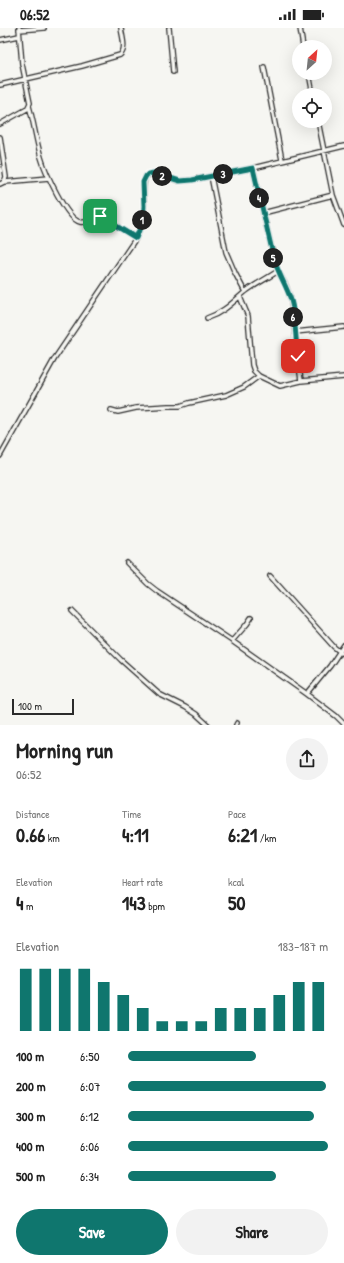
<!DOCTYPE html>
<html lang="en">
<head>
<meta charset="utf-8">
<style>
	body { margin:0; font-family:"Patrick Hand",sans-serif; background:#f2f2f2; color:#222; height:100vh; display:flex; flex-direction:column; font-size:15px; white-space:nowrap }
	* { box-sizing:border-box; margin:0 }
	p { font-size:13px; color:#767676 }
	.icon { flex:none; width:22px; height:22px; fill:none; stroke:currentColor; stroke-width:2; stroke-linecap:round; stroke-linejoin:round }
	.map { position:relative; height:697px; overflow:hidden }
	.side { display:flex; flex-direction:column; background:#fff; flex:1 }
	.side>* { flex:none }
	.needle { width:26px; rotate:27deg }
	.buttons { position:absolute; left:292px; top:12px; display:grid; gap:8px }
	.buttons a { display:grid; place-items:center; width:40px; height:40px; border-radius:50%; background:#fff; box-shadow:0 4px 16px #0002; font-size:20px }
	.scale { position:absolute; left:12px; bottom:10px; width:62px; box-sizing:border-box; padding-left:4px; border:2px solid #2b2b2b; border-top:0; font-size:11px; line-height:14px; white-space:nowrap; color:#2b2b2b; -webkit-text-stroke:3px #f6f6f2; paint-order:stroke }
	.pin { position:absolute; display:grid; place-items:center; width:34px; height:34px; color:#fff; margin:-17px; border-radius:8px; box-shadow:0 2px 6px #0006 }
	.km { position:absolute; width:20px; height:20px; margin:-10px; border-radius:50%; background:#222; color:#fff; font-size:11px; line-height:20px; text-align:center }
	.round { display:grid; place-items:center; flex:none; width:42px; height:42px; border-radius:21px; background:#f2f2f2 }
	.headline { display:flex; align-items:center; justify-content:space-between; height:68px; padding:0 16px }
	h1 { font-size:22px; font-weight:700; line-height:30px }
	.metrics { display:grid; grid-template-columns:repeat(3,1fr); gap:6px; height:68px; padding:4px 16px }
	.metrics div { display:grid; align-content:center }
	.metrics b { font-size:20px; font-weight:700 }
	.metrics small { font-size:11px; font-weight:400 }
	.metrics p { font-size:11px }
	.chart { height:112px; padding:8px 16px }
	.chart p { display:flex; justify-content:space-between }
	.chart svg { width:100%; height:72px; margin-top:4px; stroke:#0f766e; stroke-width:6 }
	.action { display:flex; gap:8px; margin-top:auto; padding:8px 16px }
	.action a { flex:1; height:46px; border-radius:24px; background:#0f766e; color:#fff; font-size:16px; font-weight:700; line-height:46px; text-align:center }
	.action a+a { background:#f2f2f2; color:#222 }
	ul { padding:0 16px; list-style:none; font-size:13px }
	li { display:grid; grid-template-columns:64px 48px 1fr; align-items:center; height:30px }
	li i { height:10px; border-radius:5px; background:#0f766e }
	.status { display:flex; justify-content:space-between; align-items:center; height:28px; padding:0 20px; background:#fff; direction:ltr }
	.status svg { height:11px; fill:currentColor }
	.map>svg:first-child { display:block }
</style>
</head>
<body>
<div class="status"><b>06:52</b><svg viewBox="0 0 49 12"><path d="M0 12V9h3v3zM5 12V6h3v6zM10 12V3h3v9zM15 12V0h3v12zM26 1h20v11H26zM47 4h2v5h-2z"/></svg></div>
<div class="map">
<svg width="344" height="697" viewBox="0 0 344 697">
	<rect width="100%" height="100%" fill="#f6f6f2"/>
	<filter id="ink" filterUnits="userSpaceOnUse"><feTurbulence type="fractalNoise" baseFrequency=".025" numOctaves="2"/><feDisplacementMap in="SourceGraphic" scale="8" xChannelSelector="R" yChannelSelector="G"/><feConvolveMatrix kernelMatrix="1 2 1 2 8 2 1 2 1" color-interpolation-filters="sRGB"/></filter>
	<g filter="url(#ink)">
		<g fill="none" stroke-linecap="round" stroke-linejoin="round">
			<defs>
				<path id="minor" d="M 169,0 L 173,44
					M 300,0 L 303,19
					M 19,2 L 44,0
					M 0,12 L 19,8
					M 264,39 L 282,132
					M 309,45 L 313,67
					M 0,57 L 82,38 L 120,27 C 127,21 122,8 121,0
					M 29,78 C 34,95 36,112 41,129 C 45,143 66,191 80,194 C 88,196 93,189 100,188 L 136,210
					M 318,93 L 333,167 L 344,197
					M 0,96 L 27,81 L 30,75 L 22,36 L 19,0
					M 0,109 L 6,149 L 4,154 L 0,156
					M 253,140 L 274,231 L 278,243 L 286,258 L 291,272 L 301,353
					M 211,148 L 226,224 L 235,245 L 245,264
					M 5,154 L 49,150
					M 263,185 L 333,167
					M 240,269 L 248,288 L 252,337 L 254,343 L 259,348 L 280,358 L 301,353 L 344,349
					M 207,290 C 223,285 233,274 245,264 C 254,257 268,250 278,243
					M 295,304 L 344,299
					M 111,382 L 118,384 L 136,380 L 168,378 L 180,378 L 189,375 L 226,367 L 244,359 L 259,348
					M 0,428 L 55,330 L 136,210 C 140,200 144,191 144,179 C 145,169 141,157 146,148 L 154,145 L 179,153 L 192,152 L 253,140 L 344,118
					M 127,535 L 148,556 L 157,563 L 232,613 L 307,666 L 336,688 L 344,696
					M 270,548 L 334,619 L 344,627
					M 72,583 L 121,632 L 159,666 L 185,679 L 196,686 L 208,697
					M 232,613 L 247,596 L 251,590
					M 307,666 L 330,638 L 344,617
					M 236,697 L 237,695"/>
			</defs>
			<use href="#minor" stroke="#2b2b2b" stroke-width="6"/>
			<use href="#minor" stroke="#f6f6f2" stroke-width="3.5"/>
		</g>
	</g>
	<g fill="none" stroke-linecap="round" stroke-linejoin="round" filter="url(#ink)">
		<defs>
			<path id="route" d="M 100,188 L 136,210 L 143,192 L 144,178 L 143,154 L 146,148 L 148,146 L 154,145 L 180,153 L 192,152 L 253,140 L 274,231 C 278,245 286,257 291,272 C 296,289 295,309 298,328"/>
		</defs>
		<use href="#route" stroke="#fff" stroke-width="8"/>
		<use href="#route" stroke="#0f766e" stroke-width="5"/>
	</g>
</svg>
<div class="buttons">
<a><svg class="needle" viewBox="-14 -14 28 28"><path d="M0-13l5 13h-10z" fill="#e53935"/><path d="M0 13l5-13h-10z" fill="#767676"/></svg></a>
<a><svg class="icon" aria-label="locate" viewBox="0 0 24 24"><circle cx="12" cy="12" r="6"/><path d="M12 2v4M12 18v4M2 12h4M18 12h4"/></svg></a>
</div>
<div class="scale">100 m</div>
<div class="pin" style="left:100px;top:188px;background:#1e9e55"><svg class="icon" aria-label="arrive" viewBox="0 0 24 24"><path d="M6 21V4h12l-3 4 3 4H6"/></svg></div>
<div class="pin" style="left:298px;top:328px;background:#d93025"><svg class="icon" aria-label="check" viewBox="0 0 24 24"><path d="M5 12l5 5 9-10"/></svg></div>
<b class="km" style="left:142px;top:192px">1</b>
<b class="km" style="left:162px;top:148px">2</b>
<b class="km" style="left:223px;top:146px">3</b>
<b class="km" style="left:259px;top:170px">4</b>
<b class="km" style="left:273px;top:230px">5</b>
<b class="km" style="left:293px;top:289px">6</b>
</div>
<section class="side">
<div class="headline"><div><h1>Morning run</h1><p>06:52</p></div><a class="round"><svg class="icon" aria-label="share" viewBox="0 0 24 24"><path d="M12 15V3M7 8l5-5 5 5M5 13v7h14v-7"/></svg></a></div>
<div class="metrics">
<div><p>Distance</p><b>0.66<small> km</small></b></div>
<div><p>Time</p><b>4:11</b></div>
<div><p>Pace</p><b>6:21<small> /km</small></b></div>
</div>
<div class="metrics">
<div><p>Elevation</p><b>4<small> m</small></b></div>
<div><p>Heart rate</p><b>143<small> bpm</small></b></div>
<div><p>kcal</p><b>50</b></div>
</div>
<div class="chart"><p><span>Elevation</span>183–187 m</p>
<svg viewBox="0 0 160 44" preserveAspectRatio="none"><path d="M5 44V6M15 44V6M25 44V6M35 44V6M45 44V14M55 44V22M65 44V30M75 44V38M85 44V38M95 44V38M105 44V30M115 44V30M125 44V30M135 44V22M145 44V14M155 44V14"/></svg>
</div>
<ul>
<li><b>100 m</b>6:50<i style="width:64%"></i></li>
<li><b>200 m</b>6:07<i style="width:99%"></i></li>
<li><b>300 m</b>6:12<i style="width:93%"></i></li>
<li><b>400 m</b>6:06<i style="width:100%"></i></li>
<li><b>500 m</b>6:34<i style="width:74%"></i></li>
</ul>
<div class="action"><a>Save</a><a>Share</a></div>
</section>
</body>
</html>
